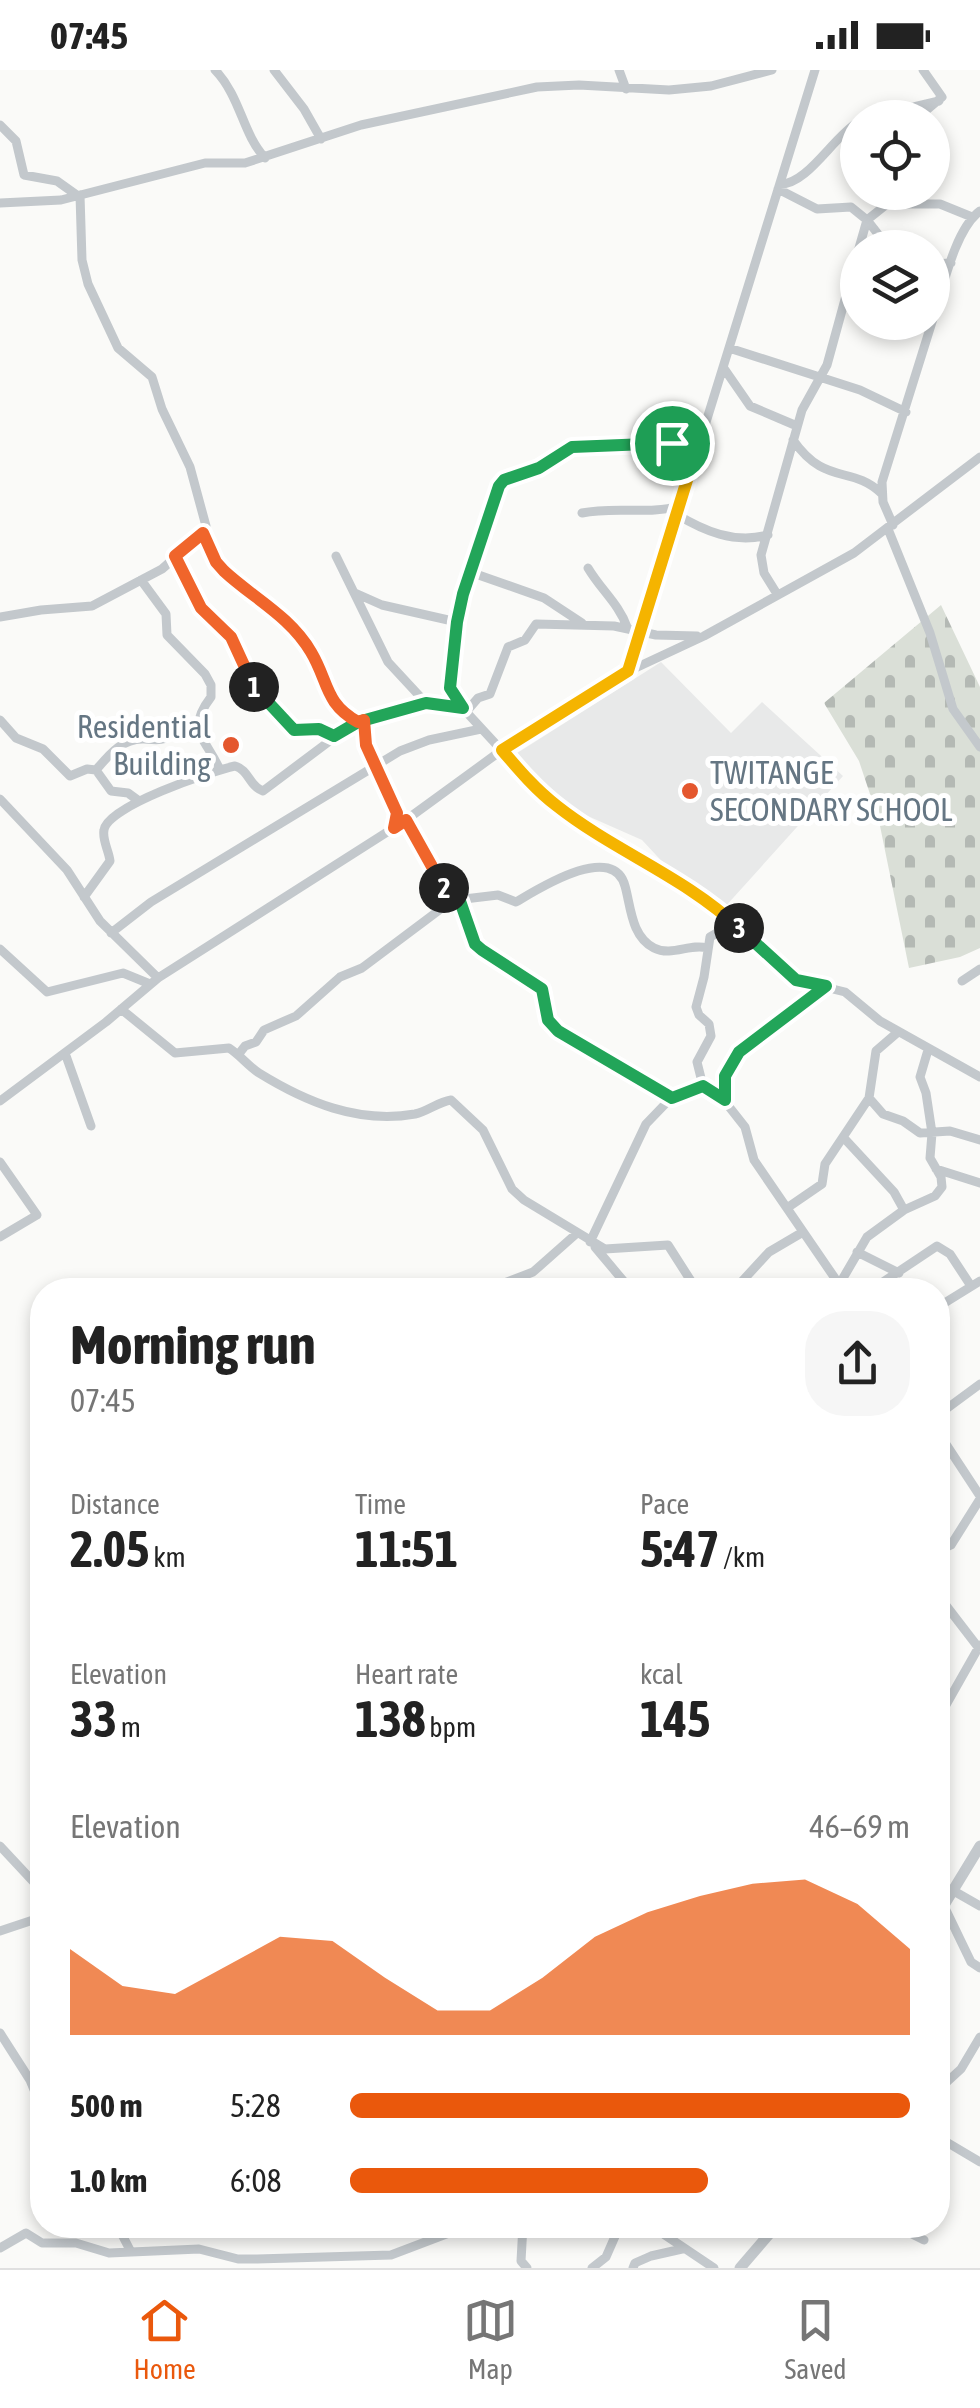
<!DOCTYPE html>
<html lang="en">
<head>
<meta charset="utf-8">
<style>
	body { margin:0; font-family:"Asap Condensed",sans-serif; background:#f6f6f6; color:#222; height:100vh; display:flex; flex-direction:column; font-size:38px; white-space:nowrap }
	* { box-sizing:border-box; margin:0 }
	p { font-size:32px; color:#767676 }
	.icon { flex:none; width:55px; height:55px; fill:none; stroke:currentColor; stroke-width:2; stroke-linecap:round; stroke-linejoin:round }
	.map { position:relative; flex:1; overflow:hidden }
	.details { position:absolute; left:30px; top:1208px; width:920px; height:960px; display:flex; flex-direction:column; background:#fff; border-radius:40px; box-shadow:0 5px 15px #0003 }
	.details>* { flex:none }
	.buttons { position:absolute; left:840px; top:30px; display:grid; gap:20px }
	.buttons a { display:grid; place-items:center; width:110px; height:110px; border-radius:50%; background:#fff; box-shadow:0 5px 15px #0003; font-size:50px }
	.pin { position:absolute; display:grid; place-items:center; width:85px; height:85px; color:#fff; margin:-42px; border:5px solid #fff; border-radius:50%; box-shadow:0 2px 10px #0007 }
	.km { position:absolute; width:50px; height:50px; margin:-25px; border-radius:50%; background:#222; color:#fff; font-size:28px; line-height:50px; text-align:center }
	.round { display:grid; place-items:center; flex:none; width:105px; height:105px; border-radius:40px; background:#f6f6f6 }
	.headline { display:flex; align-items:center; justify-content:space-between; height:170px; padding:0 40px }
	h1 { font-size:55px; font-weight:700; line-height:75px }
	.figures { display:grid; grid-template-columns:repeat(3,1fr); gap:15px; height:170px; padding:10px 40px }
	.figures div { display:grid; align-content:center }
	.figures b { font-size:50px; font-weight:700 }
	.figures small { font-size:28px; font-weight:400 }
	.figures p { font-size:28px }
	.chart { height:280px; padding:20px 40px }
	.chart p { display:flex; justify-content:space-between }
	.chart svg { width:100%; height:180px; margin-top:10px; fill:#ea580c; opacity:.7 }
	ul { padding:0 40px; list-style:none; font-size:32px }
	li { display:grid; grid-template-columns:160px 120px 1fr; align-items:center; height:75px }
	li i { height:25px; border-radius:12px; background:#ea580c }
	.status { display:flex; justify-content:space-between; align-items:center; height:70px; padding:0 50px; background:#fff; direction:ltr }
	.status svg { height:28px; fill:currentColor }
	.dock { display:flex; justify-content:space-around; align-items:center; height:140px; border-top:2px solid #e0e0e0; background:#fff; font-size:28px; color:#767676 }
	.dock a { display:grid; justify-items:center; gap:5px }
	.dock .on { color:#ea580c }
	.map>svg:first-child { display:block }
</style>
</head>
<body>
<div class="status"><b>07:45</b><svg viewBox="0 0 49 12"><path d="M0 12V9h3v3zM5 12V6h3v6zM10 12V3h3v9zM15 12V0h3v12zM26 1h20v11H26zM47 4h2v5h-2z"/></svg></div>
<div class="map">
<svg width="980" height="2198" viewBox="0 0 980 2198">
	<defs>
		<pattern id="cemetery-stones" width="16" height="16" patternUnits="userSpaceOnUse" patternTransform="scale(2.5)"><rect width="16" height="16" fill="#dadfd7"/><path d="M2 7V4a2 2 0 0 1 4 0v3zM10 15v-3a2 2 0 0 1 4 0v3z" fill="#b4b9b4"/></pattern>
	</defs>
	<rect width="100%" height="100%" fill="#fafaf8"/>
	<path fill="#e8e9e9" d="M 661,592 L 731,663 L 762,632 L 843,706 L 724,838 L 670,800 L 642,770 L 565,736 L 514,685 Z"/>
	<path fill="url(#cemetery-stones)" d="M 941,535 L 980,617 L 980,878 L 960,887 L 909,898 L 879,751 L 859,691 L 824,633 Z"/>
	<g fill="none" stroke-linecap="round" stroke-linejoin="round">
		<path stroke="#c3c8cc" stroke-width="9" d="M 215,0 C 241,27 242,63 265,88
			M 274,0 L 304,39 L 321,69
			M 619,0 L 626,19
			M 867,48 L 939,31
			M 917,48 L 942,27 L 923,0
			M 0,55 L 16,71 L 24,105 L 57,111 L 78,126
			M 780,114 C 807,115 833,67 858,52
			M 778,119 L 817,139 L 851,137 L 867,150 L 889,178
			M 0,133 L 61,130 L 205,93 L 245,93 L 361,55 L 537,17 L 579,15 L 669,20 L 711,16 L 772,0
			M 859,178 L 867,150 L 887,134 L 940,134 L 972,147
			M 932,194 L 951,193
			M 932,252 C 942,222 954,160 980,141
			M 729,278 L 860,320 L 906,342
			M 723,297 L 750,336 L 797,356
			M 700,368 L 672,373 L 572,377 L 539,398 L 505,411 L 499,416 L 463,524 L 457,552 L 450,618 L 458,633 L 543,725 L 706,831 L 796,910 L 845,922 L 880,951 L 980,1007
			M 793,370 C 825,416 851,395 881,423
			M 582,443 C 614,436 650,445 679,436
			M 676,444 C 704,461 734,474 768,465
			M 893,455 L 883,432 L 882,412 L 932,252
			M 888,459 L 930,563 L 953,639 L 980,677
			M 203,463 L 211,483 L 224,501 L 266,533 L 300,567 L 311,581 L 337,639 L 358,652
			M 175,486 L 206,545 L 231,567 L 256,620 L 294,660 L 319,659 L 334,666
			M 336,486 L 388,592 L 426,633
			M 588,498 C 601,520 619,534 627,557
			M 470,502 L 544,528 L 582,553
			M 141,510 L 166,544 L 167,565 L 205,604 L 211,615 L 211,627 C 185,661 206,668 220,700
			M 355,523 L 382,535 L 457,552
			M 777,524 L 764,503 L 761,485 L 802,340 L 827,295 L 858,182
			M 0,547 L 41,540 L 92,536 L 162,499 L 203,463 L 206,456 L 190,397 L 162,339 L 152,307 L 118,278 L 88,214 L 82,190 L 80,125
			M 629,601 L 815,0
			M 466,642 L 478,628 L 490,624 L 508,577 L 525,570 L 536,554 L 614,556 L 656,565 L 697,566
			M 0,650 L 16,668 L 43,679 L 70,706 L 87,699 L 96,700 L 111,721 L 128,723 L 139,731
			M 364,650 L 366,675 L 397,743 L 395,758
			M 96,700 C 109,685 122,668 144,669 C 158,670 162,671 176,664 L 184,667 L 199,663
			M 0,729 L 67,800 L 100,851 L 158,908
			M 406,750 L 445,820 L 456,830 L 498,825 L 516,832 C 538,819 613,771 625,816 C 631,837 631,866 654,878 C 672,887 690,873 707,878
			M 84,827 L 110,791 C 109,781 102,770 104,760 C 107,736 212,701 235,696 C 249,700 249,716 263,721 L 351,655 L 426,633 L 463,638
			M 460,831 L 475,874 L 493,889 L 542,919 L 549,950 L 558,961 L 671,1028
			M 111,863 L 151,832 L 400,681 L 429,670 L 481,659
			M 0,879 L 47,922 L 123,903 L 150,914
			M 962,911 L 980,899
			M 121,939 L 175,983 L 229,978 C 240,985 248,996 259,1003 C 306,1032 358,1054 415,1044 C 428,1041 438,1032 451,1030 L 483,1060 L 512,1119 L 524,1130 L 605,1179 L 668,1175 L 691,1211 L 717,1220
			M 65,983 L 91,1056
			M 238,985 L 245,976 L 256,972 L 264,960 L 296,946 L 340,907 L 362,898 L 454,829
			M 703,1016 L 697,992 L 711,966 L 709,954 L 699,945 L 696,937 L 704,907 L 710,867 L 734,853
			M 869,1028 L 883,1044 L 903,1051 L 920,1063 L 950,1061 L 980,1070
			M 725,1030 L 725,1006 L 739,982 L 826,917
			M 0,1031 L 106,952 L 158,908 L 406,750 L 502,680 L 629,601 L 704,566 L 854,483 L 980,387
			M 843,1067 L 894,1122 L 904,1140
			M 0,1092 L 37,1145 L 0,1167
			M 936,1099 L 980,1113
			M 787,1138 L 822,1114 L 825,1094 L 869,1028 L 876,981 L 898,962
			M 590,1172 L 646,1054 L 671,1028 L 703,1016 L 719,1024 L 745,1057 L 754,1090 L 843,1220
			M 595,1177 L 631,1220
			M 857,1182 L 899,1203
			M 839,1215 L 867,1167 L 904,1140 L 935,1126 L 942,1117 L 941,1107 L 930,1088 L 932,1063 L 926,1023 L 920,1007 L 928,980
			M 486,1220 L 533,1202 L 576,1164
			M 734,1220 L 769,1182 L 803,1162
			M 843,1220 L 853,1216 L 866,1220
			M 871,1220 L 937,1176 L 950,1184 L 971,1216
			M 938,1237 L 980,1211
			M 938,1345 L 980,1314
			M 938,1362 L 980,1426
			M 938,1481 L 951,1475 L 980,1429
			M 938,1525 L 978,1577
			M 938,1649 L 980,1575
			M 0,1776 L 42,1821
			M 952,1820 L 980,1836
			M 943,1834 L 971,1892 L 980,1898
			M 0,1861 L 42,1847
			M 0,1963 L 30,2010 L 42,2039
			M 938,2020 L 961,1999 L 980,1967
			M 42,2047 L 39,2057 L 42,2063
			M 938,2067 L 980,2092
			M 117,2155 L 130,2180
			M 523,2155 L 521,2191 L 527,2198
			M 650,2155 L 714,2198
			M 894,2155 L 924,2170
			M 0,2178 L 26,2163 L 42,2173 L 76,2173 L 109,2183 L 199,2179 L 238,2189 L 257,2189 L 391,2185 L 470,2155
			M 592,2198 L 606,2187 L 620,2155
			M 633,2198 L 635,2193 L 651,2186 L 682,2179"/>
		<path stroke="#c3c8cc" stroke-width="11" d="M 938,1845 L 980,1776
			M 740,2198 L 777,2155"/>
	</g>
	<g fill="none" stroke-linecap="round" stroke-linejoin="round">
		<defs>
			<path id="split-1" d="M 254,617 L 294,660 L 319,659 L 334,666 L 358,652 L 426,633 L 463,638 L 450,618 L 457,552 L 463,524 L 499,416 L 504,410 L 539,398 L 572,377 L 672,373"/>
			<path id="split-2" d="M 254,617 L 231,567 L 201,538 L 175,486 L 203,463 L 216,492 L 224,501 C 253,528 290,546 311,582 C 329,612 324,633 358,652 L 364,650 L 366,675 L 397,743 L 394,758 L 406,750 L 444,818"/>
			<path id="split-3" d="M 444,818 L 449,826 L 460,831 L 475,874 L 482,880 L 542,919 L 548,950 L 558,961 L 672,1028 L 703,1016 L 725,1030 L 725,1006 L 739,982 L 826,916 L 796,910 L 739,858"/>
			<path id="split-4" d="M 672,373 L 700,368 L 628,601 L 502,680 C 519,700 536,720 557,736 C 614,781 685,807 739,858"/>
		</defs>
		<use href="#split-1" stroke="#fff" stroke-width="20"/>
		<use href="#split-2" stroke="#fff" stroke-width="20"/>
		<use href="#split-3" stroke="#fff" stroke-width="20"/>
		<use href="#split-4" stroke="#fff" stroke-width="20"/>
		<use href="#split-1" stroke="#22a559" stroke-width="12"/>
		<use href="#split-2" stroke="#f0652b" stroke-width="12"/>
		<use href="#split-3" stroke="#22a559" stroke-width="12"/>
		<use href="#split-4" stroke="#f5b400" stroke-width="12"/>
	</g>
	<g fill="#e4572e" stroke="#fff" stroke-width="4">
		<circle cx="231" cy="675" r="10"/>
		<circle cx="690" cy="721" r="10"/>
	</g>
	<g text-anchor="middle" stroke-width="10" stroke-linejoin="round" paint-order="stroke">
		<g font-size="32" fill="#657683" stroke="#fff" text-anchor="end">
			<text x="211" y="668">Residential<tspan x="211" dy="37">Building</tspan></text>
			<text x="710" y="714" text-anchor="start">TWITANGE<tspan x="710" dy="37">SECONDARY SCHOOL</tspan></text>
		</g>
	</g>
</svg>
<div class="buttons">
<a><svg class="icon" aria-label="locate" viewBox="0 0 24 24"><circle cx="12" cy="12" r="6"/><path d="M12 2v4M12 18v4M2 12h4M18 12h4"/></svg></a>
<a><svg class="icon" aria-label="layers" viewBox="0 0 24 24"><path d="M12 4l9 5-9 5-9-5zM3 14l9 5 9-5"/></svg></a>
</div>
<div class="pin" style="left:672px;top:373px;background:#1e9e55"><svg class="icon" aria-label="arrive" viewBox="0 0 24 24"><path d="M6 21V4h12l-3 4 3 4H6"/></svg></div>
<b class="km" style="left:254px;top:617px">1</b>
<b class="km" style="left:444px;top:818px">2</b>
<b class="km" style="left:739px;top:858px">3</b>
<section class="details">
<div class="headline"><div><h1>Morning run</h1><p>07:45</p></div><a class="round"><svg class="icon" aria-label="share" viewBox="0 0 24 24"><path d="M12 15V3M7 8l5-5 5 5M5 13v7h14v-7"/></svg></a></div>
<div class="figures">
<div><p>Distance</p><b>2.05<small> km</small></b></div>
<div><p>Time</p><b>11:51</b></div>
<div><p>Pace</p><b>5:47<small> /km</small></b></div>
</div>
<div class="figures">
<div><p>Elevation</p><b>33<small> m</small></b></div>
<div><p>Heart rate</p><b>138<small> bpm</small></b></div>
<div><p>kcal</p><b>145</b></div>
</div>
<div class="chart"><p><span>Elevation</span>46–69 m</p>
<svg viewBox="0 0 160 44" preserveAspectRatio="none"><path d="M0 44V23L10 32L20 34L30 27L40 20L50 21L60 30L70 38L80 38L90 30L100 20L110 14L120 10L130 7L140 6L150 12L160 23V44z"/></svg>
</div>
<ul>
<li><b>500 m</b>5:28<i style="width:100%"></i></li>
<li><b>1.0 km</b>6:08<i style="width:64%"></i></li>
</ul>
</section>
</div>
<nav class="dock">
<a class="on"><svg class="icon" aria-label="home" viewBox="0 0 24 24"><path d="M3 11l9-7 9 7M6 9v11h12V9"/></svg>Home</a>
<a><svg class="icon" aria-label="map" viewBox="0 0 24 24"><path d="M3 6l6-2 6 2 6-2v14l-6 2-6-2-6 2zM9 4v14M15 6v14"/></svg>Map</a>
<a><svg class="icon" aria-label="saved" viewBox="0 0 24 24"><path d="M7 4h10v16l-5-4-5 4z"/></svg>Saved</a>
</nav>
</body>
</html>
